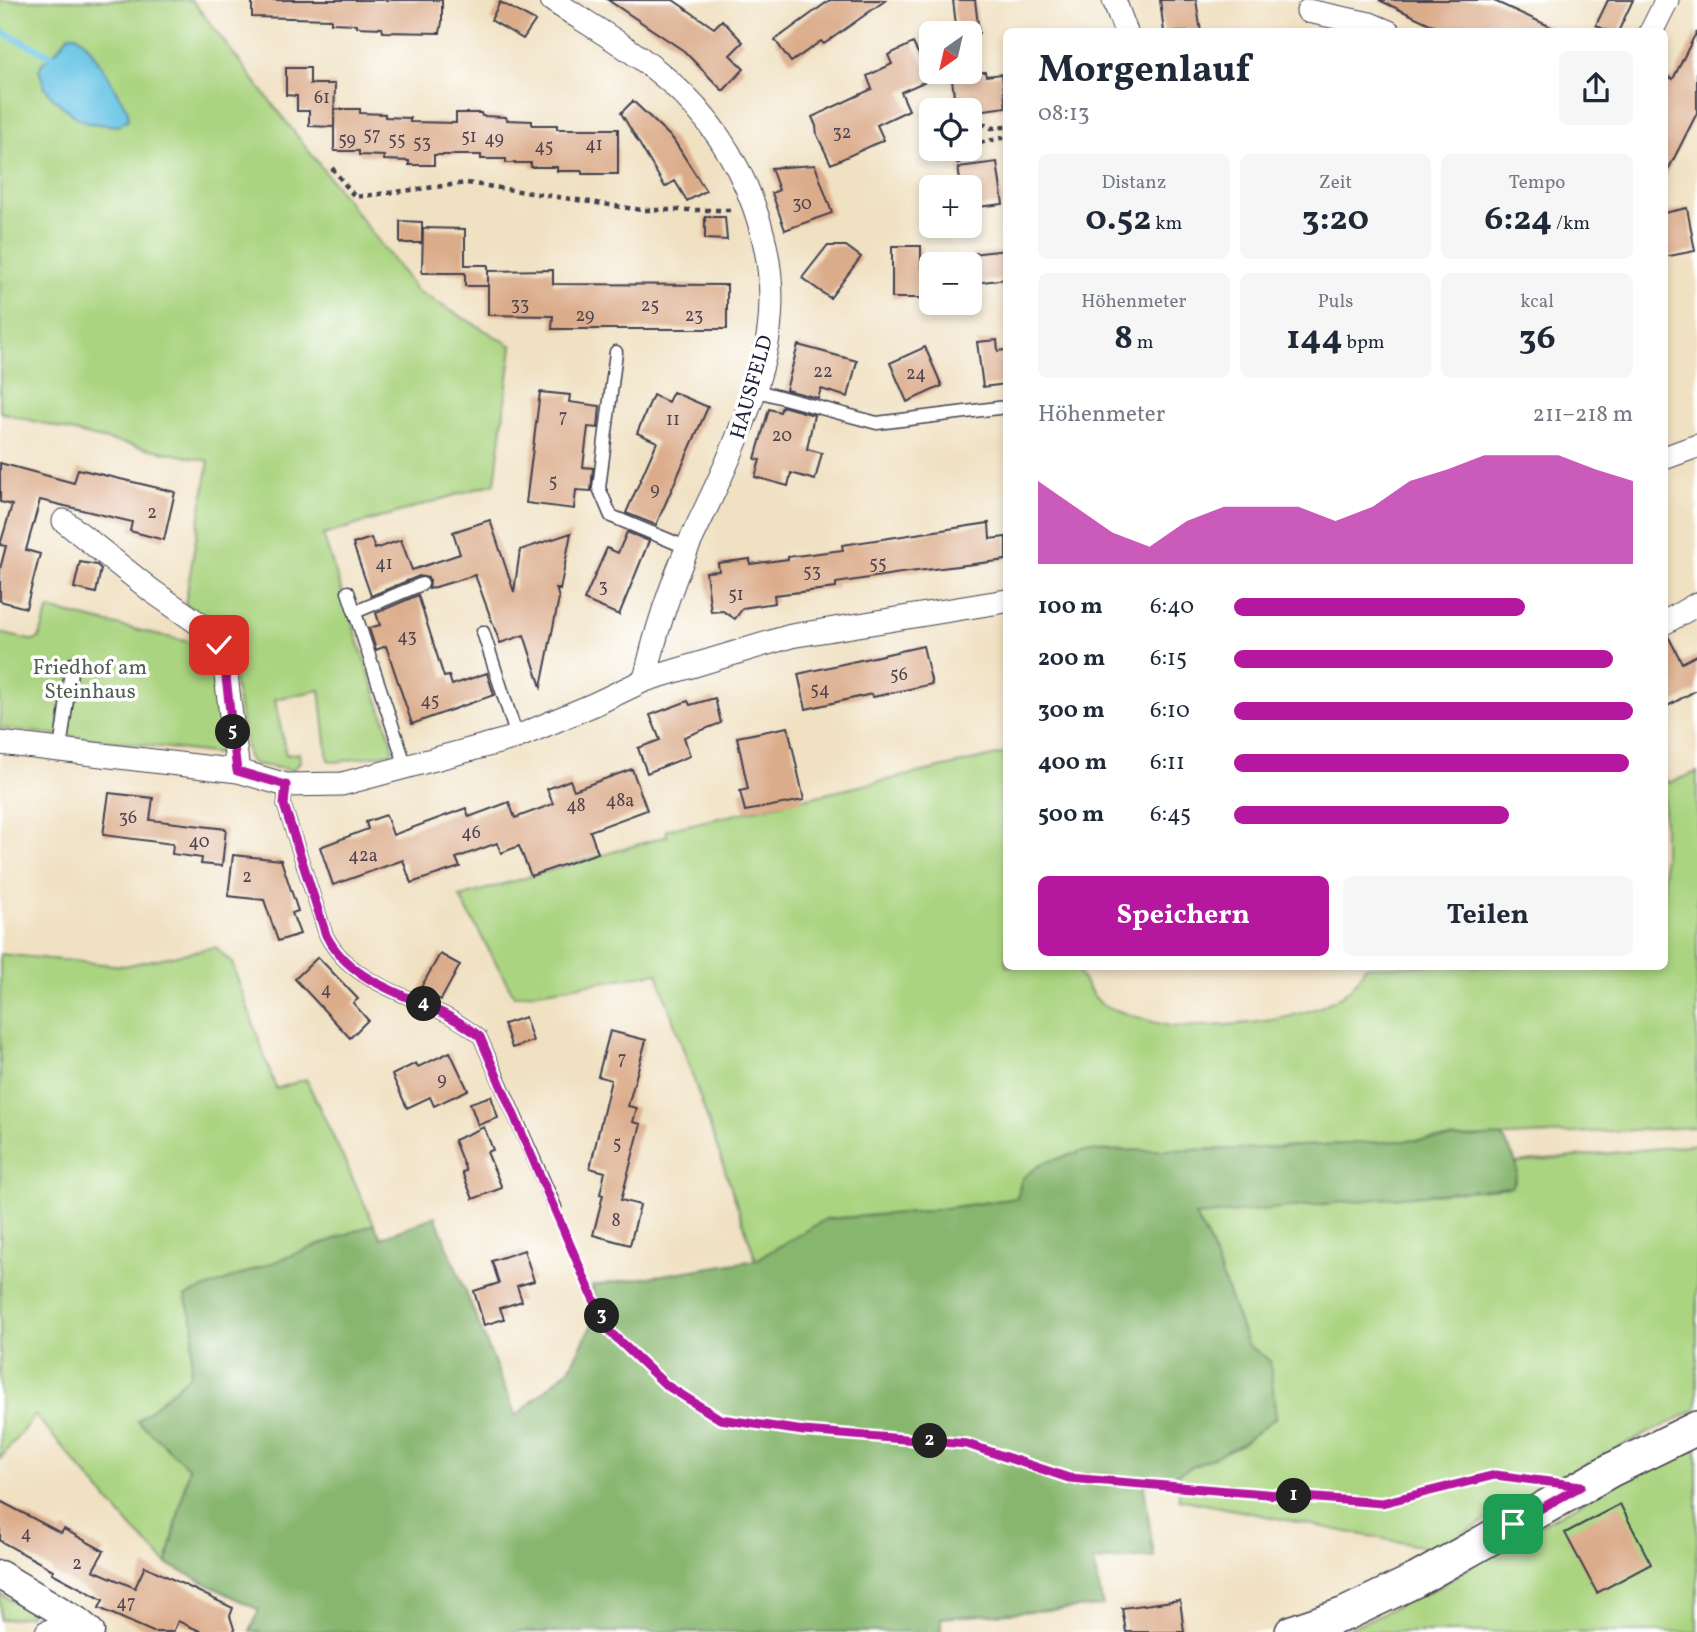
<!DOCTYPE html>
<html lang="de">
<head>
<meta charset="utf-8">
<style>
	body { margin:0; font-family:Vollkorn,serif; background:#f6f6f7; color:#1f2937; height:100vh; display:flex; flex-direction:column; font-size:26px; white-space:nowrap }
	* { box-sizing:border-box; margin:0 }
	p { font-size:23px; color:#747a83 }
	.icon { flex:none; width:38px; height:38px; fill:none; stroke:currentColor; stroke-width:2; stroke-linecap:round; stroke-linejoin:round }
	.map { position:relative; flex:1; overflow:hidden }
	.sheet { position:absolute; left:1003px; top:28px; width:665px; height:942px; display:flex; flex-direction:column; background:#fff; border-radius:10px; box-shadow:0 4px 10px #0003 }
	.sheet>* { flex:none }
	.needle { width:46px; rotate:214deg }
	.controls { position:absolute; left:919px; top:21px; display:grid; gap:14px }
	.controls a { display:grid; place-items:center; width:63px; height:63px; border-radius:10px; background:#fff; box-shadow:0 4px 10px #0003; font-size:35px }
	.pin { position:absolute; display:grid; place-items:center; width:60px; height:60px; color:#fff; margin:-30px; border-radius:14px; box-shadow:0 4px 10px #0006 }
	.km { position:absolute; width:35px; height:35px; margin:-18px; border-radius:50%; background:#222; color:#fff; font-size:19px; line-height:35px; text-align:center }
	.round { display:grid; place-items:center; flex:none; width:74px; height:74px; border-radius:10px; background:#f6f6f7 }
	.headline { display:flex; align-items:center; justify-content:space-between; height:119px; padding:0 35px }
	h1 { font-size:38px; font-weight:700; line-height:52px }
	.metrics { display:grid; grid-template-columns:repeat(3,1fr); gap:10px; height:119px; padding:7px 35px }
	.metrics div { display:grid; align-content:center; border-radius:10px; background:#f6f6f7; text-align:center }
	.metrics b { font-size:35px; font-weight:700 }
	.metrics small { font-size:19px; font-weight:400 }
	.metrics p { font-size:19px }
	.chart { height:196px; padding:14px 35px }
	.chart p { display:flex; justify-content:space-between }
	.chart svg { width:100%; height:126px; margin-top:7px; fill:#b5179e; opacity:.7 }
	.button { display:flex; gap:14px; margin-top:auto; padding:14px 35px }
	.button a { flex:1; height:80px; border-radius:10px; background:#b5179e; color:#fff; font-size:28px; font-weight:700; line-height:80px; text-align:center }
	.button a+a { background:#f6f6f7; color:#1f2937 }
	ul { padding:0 35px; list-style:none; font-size:23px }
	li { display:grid; grid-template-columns:112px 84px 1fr; align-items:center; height:52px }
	li i { height:18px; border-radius:9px; background:#b5179e }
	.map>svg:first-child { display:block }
</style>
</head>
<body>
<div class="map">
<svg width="1697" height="1632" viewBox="0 0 1697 1632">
	<rect width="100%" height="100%" fill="#fff"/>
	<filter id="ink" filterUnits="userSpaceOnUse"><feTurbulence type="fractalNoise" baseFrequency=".0143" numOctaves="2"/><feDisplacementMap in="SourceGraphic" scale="14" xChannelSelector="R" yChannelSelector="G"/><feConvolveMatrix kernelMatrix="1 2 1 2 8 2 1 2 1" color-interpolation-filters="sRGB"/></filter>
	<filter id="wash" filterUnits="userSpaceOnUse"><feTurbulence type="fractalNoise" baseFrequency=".00686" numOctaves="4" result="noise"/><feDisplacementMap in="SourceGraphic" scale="28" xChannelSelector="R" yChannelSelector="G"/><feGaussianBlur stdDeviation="1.57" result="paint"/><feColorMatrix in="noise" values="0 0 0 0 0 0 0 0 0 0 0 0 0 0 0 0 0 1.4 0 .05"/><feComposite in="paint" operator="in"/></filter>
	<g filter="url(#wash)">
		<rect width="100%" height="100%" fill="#f0e1c2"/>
		<path fill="#aad480" stroke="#667b5e" stroke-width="2" d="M 0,0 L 192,0 L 417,291 L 512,346 L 495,483 L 323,535 L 392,742 L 392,753 L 335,762 L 328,760 L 320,690 L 275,699 L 286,755 L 299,753 L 300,762 L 293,770 L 253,764 L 248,757 L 225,631 L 185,604 L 209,461 L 93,437 L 0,412 Z
			M 49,609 L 210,647 L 228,755 L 0,728 L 0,633 L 34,641 L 39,638 Z
			M 1006,753 L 1006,966 L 1076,966 C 1079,975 1095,1000 1103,1005 C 1113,1010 1158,1024 1170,1026 C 1180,1028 1192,1026 1202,1026 C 1247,1025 1349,1018 1365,966 L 1664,966 L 1664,777 L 1668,783 L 1697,772 L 1697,1127 L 1243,1149 L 1083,1151 L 1017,1198 L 917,1212 L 826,1219 L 756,1260 L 657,973 L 514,996 L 460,897 L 667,836 L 666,830 Z
			M 215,947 L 232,963 L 276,1089 L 306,1079 L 374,1224 L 185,1296 L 194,1326 L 190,1375 L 138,1421 L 189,1467 L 167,1564 L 132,1528 L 35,1415 L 0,1459 L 0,954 L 124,966 Z
			M 1697,1144 L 1697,1409 L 1604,1455 L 1435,1549 L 1179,1499 L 1179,1473 L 1242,1444 L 1270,1361 L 1247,1344 L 1210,1244 L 1194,1215 L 1510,1187 L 1515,1181 L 1517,1163 Z
			M 1697,1448 L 1697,1632 L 1342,1632 L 1438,1587 L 1522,1535 L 1617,1483 Z
			M 0,1594 L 29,1609 L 30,1616 L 0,1620 Z"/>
		<path fill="#87b66e" stroke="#546c54" stroke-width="2" d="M 1502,1136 C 1512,1154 1524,1167 1511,1187 L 1195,1216 L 1210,1244 L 1247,1344 L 1270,1361 L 1276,1417 L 1242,1444 L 1179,1473 L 1144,1486 L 1154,1557 L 1093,1561 L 1103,1606 L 941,1618 L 941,1632 L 250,1632 L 259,1610 L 167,1564 L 189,1468 L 138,1421 L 190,1375 L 194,1326 L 185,1296 L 374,1224 L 381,1238 L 435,1216 L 516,1416 L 569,1369 L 596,1317 L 592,1286 L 756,1260 L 826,1219 L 926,1211 L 1017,1198 L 1022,1178 L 1043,1163 L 1083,1151 L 1243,1149 Z"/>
		<path fill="#67c5e5" stroke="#447490" stroke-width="2" d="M 69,35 L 76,35 L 87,44 L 105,71 L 128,111 L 128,119 L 118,126 L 88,123 L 77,118 L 53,98 L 45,87 L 39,70 L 43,62 L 52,56 Z"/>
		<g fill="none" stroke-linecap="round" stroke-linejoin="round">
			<path stroke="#67c5e5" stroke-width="7" d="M 0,31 L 52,56"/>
		</g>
		<g id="blocks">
			<path fill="#dbac8a" d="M 252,0 L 442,0 L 442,22 L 440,33 L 383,32 L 382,28 L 357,27 L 357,24 L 331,23 L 331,19 L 252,17 Z
				M 608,0 L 673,0 L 714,28 L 722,20 L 743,42 L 730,55 L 744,69 L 723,91 L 684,51 Z
				M 830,0 L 886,0 L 824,44 L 821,41 L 791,62 L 775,40 Z
				M 953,0 L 975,0 L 979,33 L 957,33 Z
				M 1160,0 L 1196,0 L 1201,32 L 1164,32 Z
				M 1379,0 L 1492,0 L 1562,32 L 1447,32 Z
				M 1608,0 L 1633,0 L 1618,32 L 1609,32 L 1596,25 Z
				M 500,2 L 535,21 L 523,39 L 491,20 Z
				M 1697,31 L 1697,113 L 1664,178 L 1664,88 L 1670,77 L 1673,79 Z
				M 913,43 L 931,79 L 901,92 L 909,110 L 877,125 L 884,140 L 831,164 L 817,135 L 816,126 L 812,117 L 872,89 L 867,76 L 892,64 L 888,55 Z
				M 286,68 L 310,68 L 310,84 L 335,84 L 334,127 L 309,126 L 309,111 L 297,111 L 297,96 L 286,95 Z
				M 951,72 L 985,72 L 986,76 L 1002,74 L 1006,107 L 970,112 L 956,110 Z
				M 633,101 L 673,139 L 706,191 L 687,201 L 675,181 L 665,187 L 621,113 Z
				M 334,109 L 360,109 L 360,113 L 385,114 L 385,117 L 410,118 L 410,122 L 456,123 L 456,113 L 481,113 L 482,116 L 506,117 L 507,120 L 532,121 L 532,125 L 557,125 L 557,129 L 618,129 L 618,174 L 582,174 L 582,171 L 557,171 L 557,167 L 531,167 L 531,163 L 506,163 L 506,159 L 481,159 L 481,155 L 434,155 L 434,165 L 409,165 L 409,161 L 384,160 L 384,156 L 359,155 L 359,151 L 334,151 Z
				M 997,162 L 1003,204 L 970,208 L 970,187 L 961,187 L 958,167 Z
				M 815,165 L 832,213 L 785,230 L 772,193 L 779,190 L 771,168 Z
				M 1687,208 L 1695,251 L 1664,257 L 1664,213 Z
				M 705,217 L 725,217 L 727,240 L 705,239 Z
				M 400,221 L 422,222 L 422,243 L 400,243 Z
				M 423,228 L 465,229 L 465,265 L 488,265 L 488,271 L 553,270 L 553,284 L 727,285 L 727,329 L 552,329 L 553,316 L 488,315 L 488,272 L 488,286 L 465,286 L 465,273 L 422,273 Z
				M 827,246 L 846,246 L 861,257 L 830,298 L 802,278 Z
				M 892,246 L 921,246 L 921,268 L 931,268 L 931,298 L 892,298 Z
				M 1006,250 L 1006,279 L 975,283 L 972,254 Z
				M 997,340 L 998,351 L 1006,350 L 1006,384 L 983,387 L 977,342 Z
				M 798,345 L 857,361 L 848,397 L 821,389 L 818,398 L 786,390 Z
				M 925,347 L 942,386 L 907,402 L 890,363 Z
				M 540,392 L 570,395 L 569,402 L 600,406 L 598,428 L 588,427 L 583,467 L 593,468 L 591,491 L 576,490 L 574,509 L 526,503 Z
				M 673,392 L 708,407 L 656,525 L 626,513 L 657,442 L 637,433 L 653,395 L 668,402 Z
				M 782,406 L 814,415 L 807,449 L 822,453 L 815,480 L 791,473 L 788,486 L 755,477 L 760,460 L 755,459 L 769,409 L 780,412 Z
				M 0,463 L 74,483 L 78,469 L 175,492 L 164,540 L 130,531 L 132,522 L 40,500 L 26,550 L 40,554 L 26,608 L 0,601 L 0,569 L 6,546 L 0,545 L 12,505 L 0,502 Z
				M 490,520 L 514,592 L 520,550 L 571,533 L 560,590 L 556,588 L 559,598 L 541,687 L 524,635 L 500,643 L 475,575 L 429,589 L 430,581 L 428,578 L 419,576 L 371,596 L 353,544 L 371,538 L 375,549 L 401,540 L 412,570 L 460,554 L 453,532 Z
				M 989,523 L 990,539 L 1006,537 L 1006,560 L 901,573 L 836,583 L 836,588 L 774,595 L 775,603 L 743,608 L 735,619 L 723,611 L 711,612 L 706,572 L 719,571 L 718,563 L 750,559 L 750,564 L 788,559 L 788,557 L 843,550 L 842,545 Z
				M 627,532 L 649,541 L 619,615 L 584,600 L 607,548 L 618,553 Z
				M 80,562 L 97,565 L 101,569 L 96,593 L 74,588 Z
				M 418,595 L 444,677 L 449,676 L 452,685 L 487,673 L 494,695 L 412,724 L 386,646 L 376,650 L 369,628 L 380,625 L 376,613 Z
				M 1668,636 L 1682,663 L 1697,655 L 1697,690 L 1664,708 L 1664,637 Z
				M 923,646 L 932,684 L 873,697 L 872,694 L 806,709 L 798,674 Z
				M 715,698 L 721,723 L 684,737 L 690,756 L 647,773 L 638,748 L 660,740 L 650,715 L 688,701 L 690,705 Z
				M 788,727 L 804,800 L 745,811 L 740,791 L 748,789 L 737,737 Z
				M 632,769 L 647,810 L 590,831 L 598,853 L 531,876 L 519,846 L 501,853 L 497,843 L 456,858 L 460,867 L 411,883 L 403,860 L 333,885 L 320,847 L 368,829 L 366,822 L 386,815 L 393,835 L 466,808 L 469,817 L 509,802 L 515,818 L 553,804 L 547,789 L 570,780 L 574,790 Z
				M 109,793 L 153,798 L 150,820 L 226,829 L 222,866 L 201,864 L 202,858 L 172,854 L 173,844 L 103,835 Z
				M 233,855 L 281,860 L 298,911 L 292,913 L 300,934 L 278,941 L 264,900 L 228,896 Z
				M 440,954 L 460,965 L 441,1000 L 420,989 Z
				M 318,957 L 358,999 L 353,1003 L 368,1020 L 350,1038 L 295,979 Z
				M 525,1017 L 533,1041 L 512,1048 L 504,1024 Z
				M 610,1031 L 646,1040 L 628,1106 L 637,1108 L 633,1122 L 641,1124 L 621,1200 L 640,1205 L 630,1245 L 593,1235 L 603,1195 L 600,1194 L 605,1172 L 590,1168 L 611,1080 L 598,1076 Z
				M 450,1052 L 468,1090 L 434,1106 L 430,1097 L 407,1108 L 392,1075 L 416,1063 L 418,1067 Z
				M 491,1096 L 498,1118 L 478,1125 L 470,1103 Z
				M 484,1127 L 493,1150 L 487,1152 L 502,1188 L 473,1199 L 462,1172 L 466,1171 L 454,1140 Z
				M 524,1250 L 534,1281 L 517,1286 L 522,1301 L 500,1308 L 504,1319 L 484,1325 L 474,1291 L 499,1283 L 492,1261 Z
				M 0,1501 L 61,1533 L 64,1529 L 104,1551 L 93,1570 L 135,1588 L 145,1566 L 233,1608 L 230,1616 L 235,1632 L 202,1632 L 178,1621 L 173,1632 L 153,1632 L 99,1608 L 103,1600 L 52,1573 L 53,1570 L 0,1541 Z
				M 1620,1504 L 1651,1564 L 1597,1593 L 1565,1533 Z
				M 1180,1600 L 1184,1632 L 1126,1632 L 1122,1608 Z"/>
		</g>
	</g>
	<g filter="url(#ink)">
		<use href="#blocks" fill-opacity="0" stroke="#413f4f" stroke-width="2"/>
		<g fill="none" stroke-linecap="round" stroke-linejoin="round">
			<defs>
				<path id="service" d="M 616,352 L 599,488 L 611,516 L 688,548
					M 754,390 L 877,423 L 1006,407
					M 348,592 L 406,767
					M 355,612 L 422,584
					M 483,632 L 517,737
					M 60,750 L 72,664
					M 286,785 L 284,805 L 326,935 C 356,994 433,996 480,1037 L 555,1207"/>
				<path id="minor" d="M 552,0 C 591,26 634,50 669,81 C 744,147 787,254 765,353 C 759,380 749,408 739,433 C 725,471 706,507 689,544 C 670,588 655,633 645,680
					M 1114,0 L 1126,32
					M 1308,11 L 1370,24 L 1389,32
					M 1651,32 L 1667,0
					M 1664,458 L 1697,446
					M 64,521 L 152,591 L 211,632 L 224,660 L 238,771
					M 1664,623 L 1697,604
					M 0,743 L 238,771 L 286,785 L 342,784 L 517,737 L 595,704 L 645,680 L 791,636 L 1006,601
					M 47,1632 L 77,1621"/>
				<path id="tertiary" d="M 0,1575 L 77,1621 L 90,1632"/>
				<path id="secondary" d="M 1292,1632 L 1345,1614 L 1416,1580 L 1611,1470 L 1697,1428"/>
			</defs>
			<use href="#service" stroke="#413f4f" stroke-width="15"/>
			<use href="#minor" stroke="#413f4f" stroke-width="25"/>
			<use href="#tertiary" stroke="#413f4f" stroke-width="31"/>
			<use href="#secondary" stroke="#413f4f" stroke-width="36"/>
			<path stroke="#413f4f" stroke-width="4.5" stroke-dasharray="5 5" stroke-linecap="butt" d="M 975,116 L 977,120 L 991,128 L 1006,127
				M 970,145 L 1006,137
				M 957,149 L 959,170
				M 332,168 L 355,197 L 467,183 L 642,210 L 730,210
				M 561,1221 L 593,1298 L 611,1333 L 666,1385 L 720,1419 L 804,1431 L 967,1445 L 1068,1478 L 1382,1503 L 1495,1475 L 1533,1480"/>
			<use href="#service" stroke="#fff" stroke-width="12"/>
			<use href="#minor" stroke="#fff" stroke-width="23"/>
			<use href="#tertiary" stroke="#fff" stroke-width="28"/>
			<use href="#secondary" stroke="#fff" stroke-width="33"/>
		</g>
	</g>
	<g fill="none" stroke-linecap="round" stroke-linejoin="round" filter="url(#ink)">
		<defs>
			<path id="route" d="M 219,645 L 224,660 L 237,771 L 286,785 L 284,805 L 326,935 C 356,994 433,996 480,1037 L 593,1298 L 611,1333 L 666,1385 L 720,1419 L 804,1431 L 967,1444 L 1069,1478 L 1240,1492 L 1382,1503 L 1495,1475 L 1581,1486 L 1513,1524"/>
		</defs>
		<use href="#route" stroke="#fff" stroke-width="14"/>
		<use href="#route" stroke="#b5179e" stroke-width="9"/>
	</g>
	<g text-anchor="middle" stroke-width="7" stroke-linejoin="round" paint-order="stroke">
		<g font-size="18" fill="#50444f">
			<text x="322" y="103">61</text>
			<text x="842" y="138">32</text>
			<text x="372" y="140">57</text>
			<text x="469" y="142">51</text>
			<text x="494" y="144">49</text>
			<text x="347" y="145">59</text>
			<text x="397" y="145">55</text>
			<text x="422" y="148">53</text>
			<text x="594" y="150">41</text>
			<text x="544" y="152">45</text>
			<text x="802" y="209">30</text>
			<text x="520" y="310">33</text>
			<text x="650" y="311">25</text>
			<text x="585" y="321">29</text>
			<text x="694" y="321">23</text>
			<text x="823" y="377">22</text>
			<text x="916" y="379">24</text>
			<text x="563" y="422">7</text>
			<text x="673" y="425">11</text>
			<text x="782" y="441">20</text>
			<text x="553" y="487">5</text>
			<text x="655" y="495">9</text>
			<text x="152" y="518">2</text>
			<text x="384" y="569">41</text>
			<text x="878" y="569">55</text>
			<text x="812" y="577">53</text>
			<text x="603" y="592">3</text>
			<text x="736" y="600">51</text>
			<text x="407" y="642">43</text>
			<text x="899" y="680">56</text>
			<text x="820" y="695">54</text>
			<text x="430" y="706">45</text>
			<text x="620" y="806">48a</text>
			<text x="576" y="811">48</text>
			<text x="128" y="823">36</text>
			<text x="471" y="838">46</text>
			<text x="199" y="847">40</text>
			<text x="363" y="861">42a</text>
			<text x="247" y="882">2</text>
			<text x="326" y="995">4</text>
			<text x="622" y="1064">7</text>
			<text x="442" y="1085">9</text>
			<text x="617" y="1149">5</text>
			<text x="616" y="1226">8</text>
			<text x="26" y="1539">4</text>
			<text x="77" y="1569">2</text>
			<text x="126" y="1608">47</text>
		</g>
		<g font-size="21" fill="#22223b" stroke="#fff">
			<text transform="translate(751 387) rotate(-74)" y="7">HAUSFELD</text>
		</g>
		<g font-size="21" fill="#526053" stroke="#fff">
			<text x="90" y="674">Friedhof am<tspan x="90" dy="24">Steinhaus</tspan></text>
		</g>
	</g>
</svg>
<div class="controls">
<a><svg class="needle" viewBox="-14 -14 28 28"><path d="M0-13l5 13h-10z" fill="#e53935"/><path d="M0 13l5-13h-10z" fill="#747a83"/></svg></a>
<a><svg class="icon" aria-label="locate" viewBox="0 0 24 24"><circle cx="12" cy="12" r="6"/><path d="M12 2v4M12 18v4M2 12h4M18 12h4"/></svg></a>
<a>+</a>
<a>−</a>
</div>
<div class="pin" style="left:1513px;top:1524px;background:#1e9e55"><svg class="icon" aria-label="arrive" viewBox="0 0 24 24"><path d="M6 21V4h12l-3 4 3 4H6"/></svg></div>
<div class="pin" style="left:219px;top:645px;background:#d93025"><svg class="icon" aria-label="check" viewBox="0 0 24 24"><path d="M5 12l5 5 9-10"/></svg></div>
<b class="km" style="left:1294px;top:1496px">1</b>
<b class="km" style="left:930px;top:1441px">2</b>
<b class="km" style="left:602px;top:1316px">3</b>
<b class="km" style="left:424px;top:1004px">4</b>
<b class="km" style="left:233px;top:732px">5</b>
<section class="sheet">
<div class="headline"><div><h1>Morgenlauf</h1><p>08:13</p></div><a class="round"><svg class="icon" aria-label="share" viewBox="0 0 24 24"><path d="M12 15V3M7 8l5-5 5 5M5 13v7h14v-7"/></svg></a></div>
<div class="metrics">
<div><p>Distanz</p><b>0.52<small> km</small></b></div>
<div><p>Zeit</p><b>3:20</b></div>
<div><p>Tempo</p><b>6:24<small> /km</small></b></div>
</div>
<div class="metrics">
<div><p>Höhenmeter</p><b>8<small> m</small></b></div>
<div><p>Puls</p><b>144<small> bpm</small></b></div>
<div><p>kcal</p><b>36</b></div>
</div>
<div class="chart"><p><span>Höhenmeter</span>211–218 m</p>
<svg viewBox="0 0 160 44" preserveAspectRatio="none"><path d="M0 44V15L10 24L20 33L30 38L40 29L50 24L60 24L70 24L80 29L90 24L100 15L110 11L120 6L130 6L140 6L150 11L160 15V44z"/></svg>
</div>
<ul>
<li><b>100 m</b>6:40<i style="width:73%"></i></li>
<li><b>200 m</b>6:15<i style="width:95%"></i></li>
<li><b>300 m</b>6:10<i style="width:100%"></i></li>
<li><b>400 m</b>6:11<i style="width:99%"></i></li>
<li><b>500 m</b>6:45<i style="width:69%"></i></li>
</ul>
<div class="button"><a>Speichern</a><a>Teilen</a></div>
</section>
</div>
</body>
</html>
